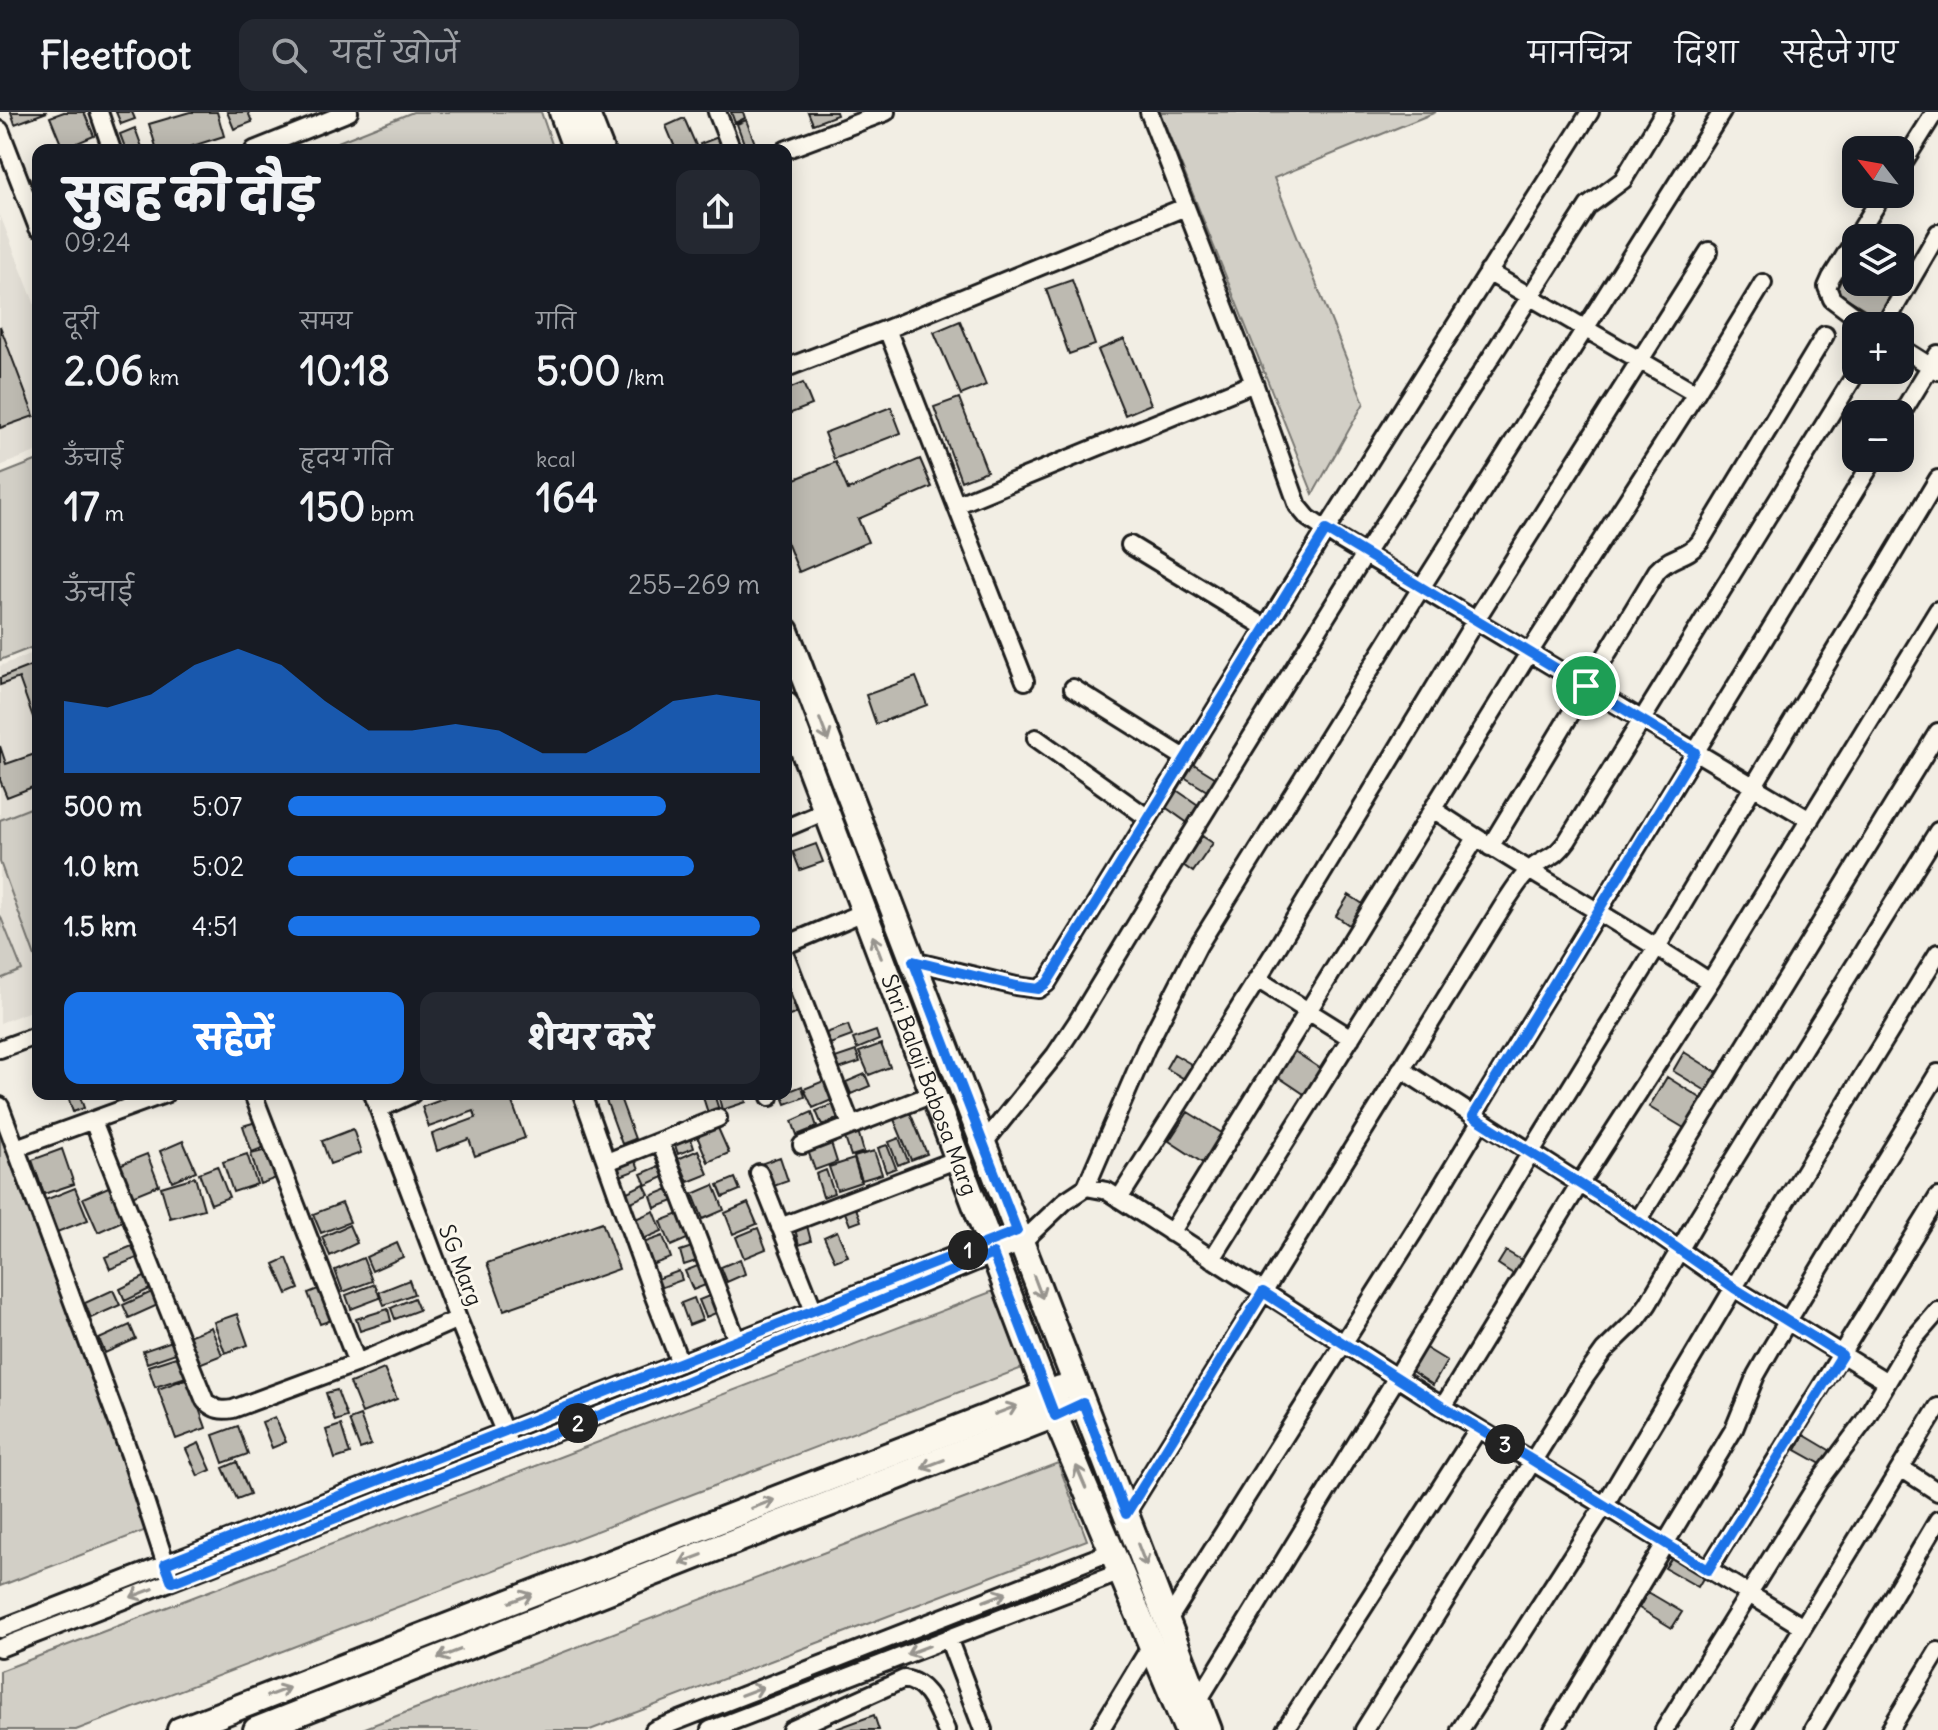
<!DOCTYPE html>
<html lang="hi">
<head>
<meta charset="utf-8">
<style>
	body { margin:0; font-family:Delius,"Playpen Sans Deva",sans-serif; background:#242831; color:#f1f3f6; height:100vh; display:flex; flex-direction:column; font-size:30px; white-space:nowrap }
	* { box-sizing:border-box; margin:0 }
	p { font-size:26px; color:#9ea1a6 }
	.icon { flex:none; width:44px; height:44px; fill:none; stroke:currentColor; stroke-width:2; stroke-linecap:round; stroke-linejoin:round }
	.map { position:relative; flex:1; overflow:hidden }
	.sheet { position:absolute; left:32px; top:32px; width:760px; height:956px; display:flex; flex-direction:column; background:#171b24; border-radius:16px; box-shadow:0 4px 20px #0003 }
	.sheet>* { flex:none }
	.needle { width:52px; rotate:301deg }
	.controls { position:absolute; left:1842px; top:24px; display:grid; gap:16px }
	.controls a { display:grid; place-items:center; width:72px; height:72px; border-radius:16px; background:#171b24; box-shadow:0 4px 20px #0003; font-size:40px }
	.pin { position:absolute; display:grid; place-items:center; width:68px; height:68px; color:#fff; margin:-34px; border:4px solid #fff; border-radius:50%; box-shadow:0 2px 8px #0007 }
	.km { position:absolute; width:40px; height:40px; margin:-20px; border-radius:50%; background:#222; color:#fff; font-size:22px; line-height:40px; text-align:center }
	.round { display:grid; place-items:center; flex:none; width:84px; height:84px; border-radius:16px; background:#242831 }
	.summary { display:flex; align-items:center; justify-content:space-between; height:136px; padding:0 32px }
	h1 { font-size:44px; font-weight:800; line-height:60px }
	.stats { display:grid; grid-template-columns:repeat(3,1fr); gap:12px; height:136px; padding:8px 32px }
	.stats div { display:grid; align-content:center }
	.stats b { font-size:40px; font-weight:800 }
	.stats small { font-size:22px; font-weight:400 }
	.stats p { font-size:22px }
	.chart { height:224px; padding:16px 32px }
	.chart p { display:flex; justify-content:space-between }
	.chart svg { width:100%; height:144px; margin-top:8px; fill:#1a73e8; opacity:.7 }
	.action { display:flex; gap:16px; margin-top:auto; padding:16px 32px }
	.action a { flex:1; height:92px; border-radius:16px; background:#1a73e8; color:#fff; font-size:32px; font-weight:800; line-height:92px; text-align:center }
	.action a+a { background:#242831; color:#f1f3f6 }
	ul { padding:0 32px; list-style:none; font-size:26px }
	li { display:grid; grid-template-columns:128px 96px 1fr; align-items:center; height:60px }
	li i { height:20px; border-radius:10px; background:#1a73e8 }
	header { display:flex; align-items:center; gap:48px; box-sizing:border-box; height:112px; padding:0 40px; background:#171b24; border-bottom:2px solid #363941 }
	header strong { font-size:38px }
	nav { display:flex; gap:44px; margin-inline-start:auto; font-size:28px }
	.search { width:560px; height:72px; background:#242831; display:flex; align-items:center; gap:20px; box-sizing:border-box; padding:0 28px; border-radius:16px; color:#9ea1a6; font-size:30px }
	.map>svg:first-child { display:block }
</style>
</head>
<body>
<header>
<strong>Fleetfoot</strong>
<div class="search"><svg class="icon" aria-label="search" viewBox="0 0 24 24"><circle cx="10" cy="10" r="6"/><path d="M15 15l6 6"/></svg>यहाँ खोजें</div>
<nav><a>मानचित्र</a><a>दिशा</a><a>सहेजे गए</a></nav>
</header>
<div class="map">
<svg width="1938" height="1618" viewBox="0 0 1938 1618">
	<rect width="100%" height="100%" fill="#f2eee4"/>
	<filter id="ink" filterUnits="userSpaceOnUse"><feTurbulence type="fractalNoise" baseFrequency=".0125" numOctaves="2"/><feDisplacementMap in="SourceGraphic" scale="16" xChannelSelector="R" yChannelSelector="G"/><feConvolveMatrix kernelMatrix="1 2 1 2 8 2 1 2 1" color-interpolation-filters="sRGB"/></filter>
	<g filter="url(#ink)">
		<path fill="#e2ded5" d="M 0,103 L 38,201 L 38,339 L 0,354 Z
			M 38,539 L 38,896 L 0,911 L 0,554 Z"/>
		<path fill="#d2cfc6" stroke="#777671" stroke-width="2" d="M 413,0 L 541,0 L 554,38 L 318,38 Z
			M 1160,0 L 1436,0 L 1274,66 L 1364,291 L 1313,382 Z
			M 38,348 L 38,533 L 0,548 L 0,363 Z
			M 38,693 L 38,853 L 0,750 L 0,708 Z
			M 0,803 L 22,858 L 0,867 Z
			M 0,1023 L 149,1417 L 0,1474 Z
			M 996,1178 L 1025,1255 L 76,1618 L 0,1618 L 0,1559 Z
			M 1058,1351 L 1087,1428 L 590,1618 L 360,1618 Z"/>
		<path fill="#bdbab1" stroke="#1c1c1c" stroke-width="2" d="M 11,0 L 47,0 L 15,12 Z
			M 64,0 L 84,0 L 94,24 L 63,37 L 50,5 Z
			M 116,0 L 132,0 L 135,7 L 121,12 Z
			M 190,0 L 217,0 L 224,24 L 180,38 L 157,38 L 149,12 Z
			M 227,0 L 248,0 L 252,10 L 234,17 Z
			M 731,0 L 743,0 L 745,6 L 735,11 Z
			M 808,0 L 836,0 L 837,3 L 813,12 Z
			M 684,6 L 698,38 L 676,38 L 666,14 Z
			M 746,8 L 756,34 L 746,37 L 737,12 Z
			M 135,16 L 143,38 L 126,38 L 120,22 Z
			M 718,25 L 723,38 L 702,38 L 700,32 Z
			M 1856,143 L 1856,170 L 1900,170 L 1900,158 L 1907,162 L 1879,206 L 1834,178 Z
			M 1072,168 L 1095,233 L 1069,242 L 1046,177 Z
			M 960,209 L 986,273 L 961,283 L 934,220 Z
			M 0,214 L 34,304 L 0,316 Z
			M 1124,227 L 1151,292 L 1125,303 L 1098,238 Z
			M 803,271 L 812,293 L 786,303 L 786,278 Z
			M 959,286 L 987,359 L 961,369 L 934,295 Z
			M 891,295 L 901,321 L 834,347 L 824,321 Z
			M 920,347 L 932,375 L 858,407 L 868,430 L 799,460 L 786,428 L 786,371 L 836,350 L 848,378 Z
			M 38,551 L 38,619 L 19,566 L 0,573 L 0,566 Z
			M 916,565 L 927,593 L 876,612 L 866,583 Z
			M 0,634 L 6,652 L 38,641 L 38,673 L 7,685 L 0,668 Z
			M 1192,651 L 1221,669 L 1212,682 L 1184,665 Z
			M 1172,675 L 1204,697 L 1192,714 L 1161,692 Z
			M 1202,724 L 1213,731 L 1193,760 L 1183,753 Z
			M 816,732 L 823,750 L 800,758 L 793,740 Z
			M 1349,783 L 1369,796 L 1355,817 L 1336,804 Z
			M 792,873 L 801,900 L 786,905 L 786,875 Z
			M 848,913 L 852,924 L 830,932 L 826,921 Z
			M 876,919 L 879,928 L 857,937 L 853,927 Z
			M 881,932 L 890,955 L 869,963 L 859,940 Z
			M 856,939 L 860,950 L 839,957 L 835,946 Z
			M 1294,939 L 1324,959 L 1307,984 L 1277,964 Z
			M 1684,940 L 1724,965 L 1713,983 L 1673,959 Z
			M 1174,942 L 1196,955 L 1188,969 L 1166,956 Z
			M 865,962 L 870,974 L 851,982 L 846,970 Z
			M 1667,965 L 1707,990 L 1689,1019 L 1649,995 Z
			M 826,968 L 834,987 L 813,996 L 804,977 Z
			M 802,974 L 805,985 L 786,992 L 782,982 Z
			M 67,982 L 79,982 L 84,996 L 73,1000 Z
			M 457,982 L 509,982 L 525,1026 L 475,1044 L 469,1027 L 437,1039 L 432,1022 L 476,1006 L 474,999 L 429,1015 L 422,995 Z
			M 702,982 L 714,982 L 719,998 L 708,1001 Z
			M 718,982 L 744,982 L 746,990 L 722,998 Z
			M 619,983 L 635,1027 L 622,1032 L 606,988 Z
			M 836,991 L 842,1005 L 822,1013 L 816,999 Z
			M 909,998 L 927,1042 L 911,1048 L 893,1005 Z
			M 812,1000 L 817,1015 L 797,1023 L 792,1009 Z
			M 1188,1000 L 1225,1023 L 1206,1053 L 1169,1029 Z
			M 256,1010 L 265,1035 L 252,1040 L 243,1014 Z
			M 718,1016 L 729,1041 L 708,1050 L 697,1024 Z
			M 353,1017 L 361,1041 L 330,1052 L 322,1029 Z
			M 858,1019 L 864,1040 L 851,1044 L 844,1023 Z
			M 690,1024 L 694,1036 L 678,1042 L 674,1030 Z
			M 899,1026 L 908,1049 L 898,1053 L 889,1030 Z
			M 830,1028 L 837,1050 L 815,1058 L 807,1036 Z
			M 183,1029 L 196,1059 L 172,1069 L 160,1039 Z
			M 887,1033 L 896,1056 L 886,1060 L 878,1036 Z
			M 62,1037 L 74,1072 L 44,1082 L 32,1048 Z
			M 271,1037 L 279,1065 L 260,1072 L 251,1042 Z
			M 698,1038 L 708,1062 L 688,1070 L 678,1047 Z
			M 874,1039 L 882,1062 L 862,1068 L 854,1045 Z
			M 147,1042 L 159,1073 L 132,1084 L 119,1053 Z
			M 247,1042 L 257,1072 L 233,1080 L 223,1050 Z
			M 780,1045 L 788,1069 L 771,1075 L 763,1051 Z
			M 635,1047 L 639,1057 L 618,1065 L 615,1054 Z
			M 854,1047 L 861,1070 L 837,1078 L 829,1055 Z
			M 664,1052 L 668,1063 L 646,1073 L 641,1062 Z
			M 217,1054 L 229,1085 L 211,1092 L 199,1061 Z
			M 826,1058 L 834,1081 L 823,1085 L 816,1062 Z
			M 195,1065 L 204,1097 L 170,1106 L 161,1075 Z
			M 735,1066 L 740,1078 L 723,1085 L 718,1073 Z
			M 644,1072 L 649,1082 L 629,1091 L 625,1081 Z
			M 113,1073 L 127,1107 L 98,1120 L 83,1086 Z
			M 714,1073 L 724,1098 L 703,1107 L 693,1082 Z
			M 75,1076 L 88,1108 L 57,1120 L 45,1088 Z
			M 671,1076 L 676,1088 L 655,1096 L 651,1084 Z
			M 853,1089 L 861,1109 L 850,1113 L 842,1093 Z
			M 342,1091 L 350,1110 L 321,1121 L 313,1102 Z
			M 748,1091 L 757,1112 L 733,1122 L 725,1101 Z
			M 654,1099 L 662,1119 L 641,1128 L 633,1108 Z
			M 684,1100 L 694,1124 L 671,1134 L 661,1109 Z
			M 602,1110 L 619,1157 L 504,1198 L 487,1151 Z
			M 806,1110 L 811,1129 L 799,1133 L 794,1113 Z
			M 349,1113 L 357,1131 L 330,1144 L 322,1125 Z
			M 758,1116 L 766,1137 L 744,1146 L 736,1125 Z
			M 837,1119 L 848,1144 L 835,1149 L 824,1125 Z
			M 663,1124 L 671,1146 L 651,1153 L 643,1131 Z
			M 397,1131 L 403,1145 L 372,1159 L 366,1145 Z
			M 132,1134 L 137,1146 L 110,1157 L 105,1145 Z
			M 692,1135 L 696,1149 L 684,1153 L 680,1139 Z
			M 1506,1139 L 1523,1149 L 1515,1163 L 1498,1152 Z
			M 287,1146 L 299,1177 L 287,1182 L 274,1152 Z
			M 363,1146 L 372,1169 L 343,1180 L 335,1158 Z
			M 740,1147 L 745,1162 L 727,1170 L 721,1155 Z
			M 700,1153 L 708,1172 L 693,1178 L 685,1159 Z
			M 679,1159 L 682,1168 L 660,1176 L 657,1167 Z
			M 148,1163 L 154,1175 L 125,1189 L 120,1177 Z
			M 409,1168 L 414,1182 L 384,1193 L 379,1180 Z
			M 375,1172 L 380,1186 L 351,1197 L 346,1183 Z
			M 323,1175 L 335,1207 L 320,1212 L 308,1181 Z
			M 113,1178 L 120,1193 L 91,1206 L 85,1191 Z
			M 154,1179 L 160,1192 L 129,1206 L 123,1193 Z
			M 714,1182 L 721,1199 L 706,1205 L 699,1188 Z
			M 414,1186 L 419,1198 L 395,1207 L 391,1196 Z
			M 694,1186 L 702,1208 L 689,1213 L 681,1191 Z
			M 388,1197 L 391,1209 L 360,1219 L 356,1207 Z
			M 237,1202 L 248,1233 L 225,1241 L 214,1210 Z
			M 130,1213 L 136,1227 L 105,1241 L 99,1227 Z
			M 211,1215 L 222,1243 L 199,1252 L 188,1224 Z
			M 172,1229 L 176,1241 L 147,1251 L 143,1239 Z
			M 1424,1235 L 1447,1249 L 1433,1273 L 1410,1258 Z
			M 179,1244 L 186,1265 L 155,1275 L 148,1254 Z
			M 384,1257 L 397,1287 L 362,1301 L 350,1271 Z
			M 188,1266 L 206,1316 L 176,1327 L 158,1277 Z
			M 337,1278 L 347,1305 L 335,1309 L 326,1281 Z
			M 360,1304 L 371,1333 L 360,1337 L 349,1308 Z
			M 275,1305 L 286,1330 L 272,1336 L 262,1310 Z
			M 341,1313 L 350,1342 L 335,1347 L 326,1318 Z
			M 238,1314 L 248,1342 L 223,1351 L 213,1323 Z
			M 1804,1323 L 1836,1342 L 1828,1356 L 1796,1338 Z
			M 199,1331 L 211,1358 L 198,1364 L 186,1337 Z
			M 237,1350 L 250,1382 L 237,1387 L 223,1356 Z
			M 1674,1442 L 1706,1461 L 1698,1475 L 1665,1456 Z
			M 1648,1480 L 1682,1500 L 1672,1516 L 1639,1496 Z
			M 874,1603 L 879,1618 L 833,1618 Z"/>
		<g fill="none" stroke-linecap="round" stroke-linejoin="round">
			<defs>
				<path id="street" d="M 99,0 L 112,38
					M 717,0 L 732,38
					M 1149,0 L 1254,271 L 1298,394 L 1308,406 L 1339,427 L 1810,708
					M 0,18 L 38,116
					M 254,38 L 349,0
					M 785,38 L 886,0
					M 1900,56 L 1935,0
					M 1488,160 L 1696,281
					M 1868,214 L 1832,187 L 1827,175 L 1831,166 L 1883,82
					M 1884,214 L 1938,121
					M 887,217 L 1025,569
					M 1900,235 L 1938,259
					M 786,256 L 887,217 L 1185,95
					M 1900,304 L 1938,242
					M 956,393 L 1254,271
					M 1130,433 L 1265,515
					M 1073,576 L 1185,646
					M 1036,626 L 1148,706
					M 1433,697 C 1523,758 1619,809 1710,870
					M 786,716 L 826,699
					M 1490,735 L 1657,459 C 1671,443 1687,446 1700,430 L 1825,223
					M 786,833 L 864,800
					M 786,845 L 851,1013
					M 913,849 L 1016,874 L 1038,877 L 1047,871 L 1326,418 L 1590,0
					M 1257,867 L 1351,926
					M 0,937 L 38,923
					M 1401,957 L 1638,1109 L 1734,1176 L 1887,1270
					M 253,982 L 357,1251
					M 373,982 L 458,1207 L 507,1327
					M 582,982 L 653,1182 L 680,1251
					M 769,982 L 770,985
					M 0,994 L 130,1343 L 168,1459
					M 379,997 L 412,982
					M 1473,1004 L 1875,346
					M 93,1009 L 205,1289 C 215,1298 221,1299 233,1297 L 357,1251 L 458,1207
					M 660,1029 L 737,1229
					M 983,1032 L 1055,943 L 1077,910 L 1169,758 L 1365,442 L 1588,94 L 1623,68 L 1664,0
					M 802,1033 L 933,982
					M 16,1036 L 165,982
					M 607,1050 L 718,1006
					M 759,1061 L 814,1199
					M 1086,1075 L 1146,936 L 1198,834 L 1421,476 L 1722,0
					M 1119,1087 L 1277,836 L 1475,509 L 1709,139
					M 1638,1109 L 1938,620
					M 780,1115 L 958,1047
					M 1171,1121 L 1529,541 L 1696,281 L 1763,171
					M 1212,1147 L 1476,726
					M 1443,1295 L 1580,1071 L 1710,870 L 1938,498
					M 1901,1356 L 1938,1380
					M 1126,1402 L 1506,789 C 1515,776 1523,762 1536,753 C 1552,743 1555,745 1567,729 L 1858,258
					M 1708,1458 L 1938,1085
					M 1167,1510 L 1422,1107 L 1481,1009
					M 1803,1515 L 1938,1295
					M 0,1517 L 1017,1119 L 1023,1120
					M 948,1526 L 983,1618
					M 0,1536 L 687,1269 L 1021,1131 L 1065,1089 L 1086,1075 L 1107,1079 L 1443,1295 L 1803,1515 L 1742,1618
					M 1198,1589 L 1397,1265 L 1531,1040 L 1657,835 L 1938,367
					M 654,1618 L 1113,1439
					M 710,1618 L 1121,1460
					M 791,1618 L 904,1567 C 929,1571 936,1597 946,1618
					M 1100,1618 L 1152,1532
					M 1285,1618 L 1478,1317
					M 1364,1618 L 1586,1264 L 1604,1239 L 1637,1207 L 1648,1192 L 1698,1106 L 1938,719
					M 1460,1618 L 1604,1394 L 1761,1130 L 1938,841
					M 1553,1618 L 1734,1317 L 1756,1263 L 1772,1235 L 1938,961
					M 1664,1618 L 1818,1371 L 1863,1311 L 1911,1230 L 1938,1199
					M 1813,1618 L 1938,1408
					M 1890,1618 L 1938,1539"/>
				<g id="secondary">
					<path d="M 562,0 L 576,38"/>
					<path d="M 586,0 L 601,38"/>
					<path d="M 786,519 L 1209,1618"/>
					<path id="s1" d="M 786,593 L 1055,1304 L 1187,1618"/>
					<path d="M 180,1618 L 1061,1276"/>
					<path d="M 256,1618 L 1070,1297"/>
				</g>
			</defs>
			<use href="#street" stroke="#1c1c1c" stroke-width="22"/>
			<use href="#secondary" stroke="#1c1c1c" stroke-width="30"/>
			<use href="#street" stroke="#fbf7ec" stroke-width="16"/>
			<use href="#secondary" stroke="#fbf7ec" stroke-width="24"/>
		</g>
		<defs><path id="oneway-shaft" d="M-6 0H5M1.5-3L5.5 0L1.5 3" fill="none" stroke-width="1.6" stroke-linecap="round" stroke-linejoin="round" transform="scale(2)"/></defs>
		<g stroke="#97948e">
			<use href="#oneway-shaft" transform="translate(824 618) rotate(69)"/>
			<use href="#oneway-shaft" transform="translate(877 835) rotate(-111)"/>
			<use href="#oneway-shaft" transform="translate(1038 1175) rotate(69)"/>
			<use href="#oneway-shaft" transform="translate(1006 1298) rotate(-21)"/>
			<use href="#oneway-shaft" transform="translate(933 1352) rotate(159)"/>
			<use href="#oneway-shaft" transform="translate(1081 1365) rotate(-113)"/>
			<use href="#oneway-shaft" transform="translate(763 1392) rotate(-21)"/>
			<use href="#oneway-shaft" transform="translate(1142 1443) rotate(69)"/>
			<use href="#oneway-shaft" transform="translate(691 1447) rotate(159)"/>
			<use href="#oneway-shaft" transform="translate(142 1481) rotate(159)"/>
			<use href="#oneway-shaft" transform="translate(995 1485) rotate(-21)"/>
			<use href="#oneway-shaft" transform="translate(521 1486) rotate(-21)"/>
			<use href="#oneway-shaft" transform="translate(918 1538) rotate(159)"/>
			<use href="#oneway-shaft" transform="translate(449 1542) rotate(159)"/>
			<use href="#oneway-shaft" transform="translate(752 1579) rotate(-21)"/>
			<use href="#oneway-shaft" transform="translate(278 1580) rotate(-21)"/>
		</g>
	</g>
	<g fill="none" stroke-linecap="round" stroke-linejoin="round" filter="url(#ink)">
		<defs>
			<path id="route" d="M 1326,418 L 1695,640 L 1473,1004 L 1638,1109 L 1734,1176 L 1842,1243 L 1708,1458 L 1532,1348 L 1443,1295 L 1263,1180 L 1126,1402 L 1083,1291 L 1055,1304 L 993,1142 L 687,1269 L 172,1470 L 165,1452 L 1017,1119 L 913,849 L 1016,874 L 1038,877 L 1047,871 Z"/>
		</defs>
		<use href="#route" stroke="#fff" stroke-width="16"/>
		<use href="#route" stroke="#1a73e8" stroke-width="10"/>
	</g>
	<g text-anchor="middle" stroke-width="6" stroke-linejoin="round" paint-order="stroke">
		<g font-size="22" fill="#1c1c1c" stroke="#fbf7ec">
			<text dy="8" stroke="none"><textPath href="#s1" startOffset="406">Shri Balaji Babosa Marg</textPath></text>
			<text transform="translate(461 1153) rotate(69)" y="8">SG Marg</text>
		</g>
	</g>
</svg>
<div class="controls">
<a><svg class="needle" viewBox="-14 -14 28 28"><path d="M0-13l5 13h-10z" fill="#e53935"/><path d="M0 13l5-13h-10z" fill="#9ea1a6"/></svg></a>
<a><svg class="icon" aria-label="layers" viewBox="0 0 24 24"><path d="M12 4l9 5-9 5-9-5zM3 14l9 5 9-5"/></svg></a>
<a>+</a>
<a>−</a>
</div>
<div class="pin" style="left:1586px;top:574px;background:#1e9e55"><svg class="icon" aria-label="arrive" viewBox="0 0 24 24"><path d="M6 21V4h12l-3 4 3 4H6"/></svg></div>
<b class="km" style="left:968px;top:1138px">1</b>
<b class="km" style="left:578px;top:1311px">2</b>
<b class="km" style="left:1505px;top:1332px">3</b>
<section class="sheet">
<div class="summary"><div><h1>सुबह की दौड़</h1><p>09:24</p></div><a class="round"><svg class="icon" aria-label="share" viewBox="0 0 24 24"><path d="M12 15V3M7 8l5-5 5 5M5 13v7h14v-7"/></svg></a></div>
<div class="stats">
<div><p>दूरी</p><b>2.06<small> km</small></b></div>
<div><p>समय</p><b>10:18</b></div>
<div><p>गति</p><b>5:00<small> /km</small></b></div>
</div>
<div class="stats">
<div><p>ऊँचाई</p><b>17<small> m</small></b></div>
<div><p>हृदय गति</p><b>150<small> bpm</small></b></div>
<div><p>kcal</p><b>164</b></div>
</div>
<div class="chart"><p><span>ऊँचाई</span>255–269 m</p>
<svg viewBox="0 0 160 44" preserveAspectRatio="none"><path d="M0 44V22L10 24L20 20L30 11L40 6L50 11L60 22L70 31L80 31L90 29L100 31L110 38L120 38L130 31L140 22L150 20L160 22V44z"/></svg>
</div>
<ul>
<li><b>500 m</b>5:07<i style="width:80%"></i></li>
<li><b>1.0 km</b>5:02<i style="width:86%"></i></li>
<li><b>1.5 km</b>4:51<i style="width:100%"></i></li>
</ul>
<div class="action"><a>सहेजें</a><a>शेयर करें</a></div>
</section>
</div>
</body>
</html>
